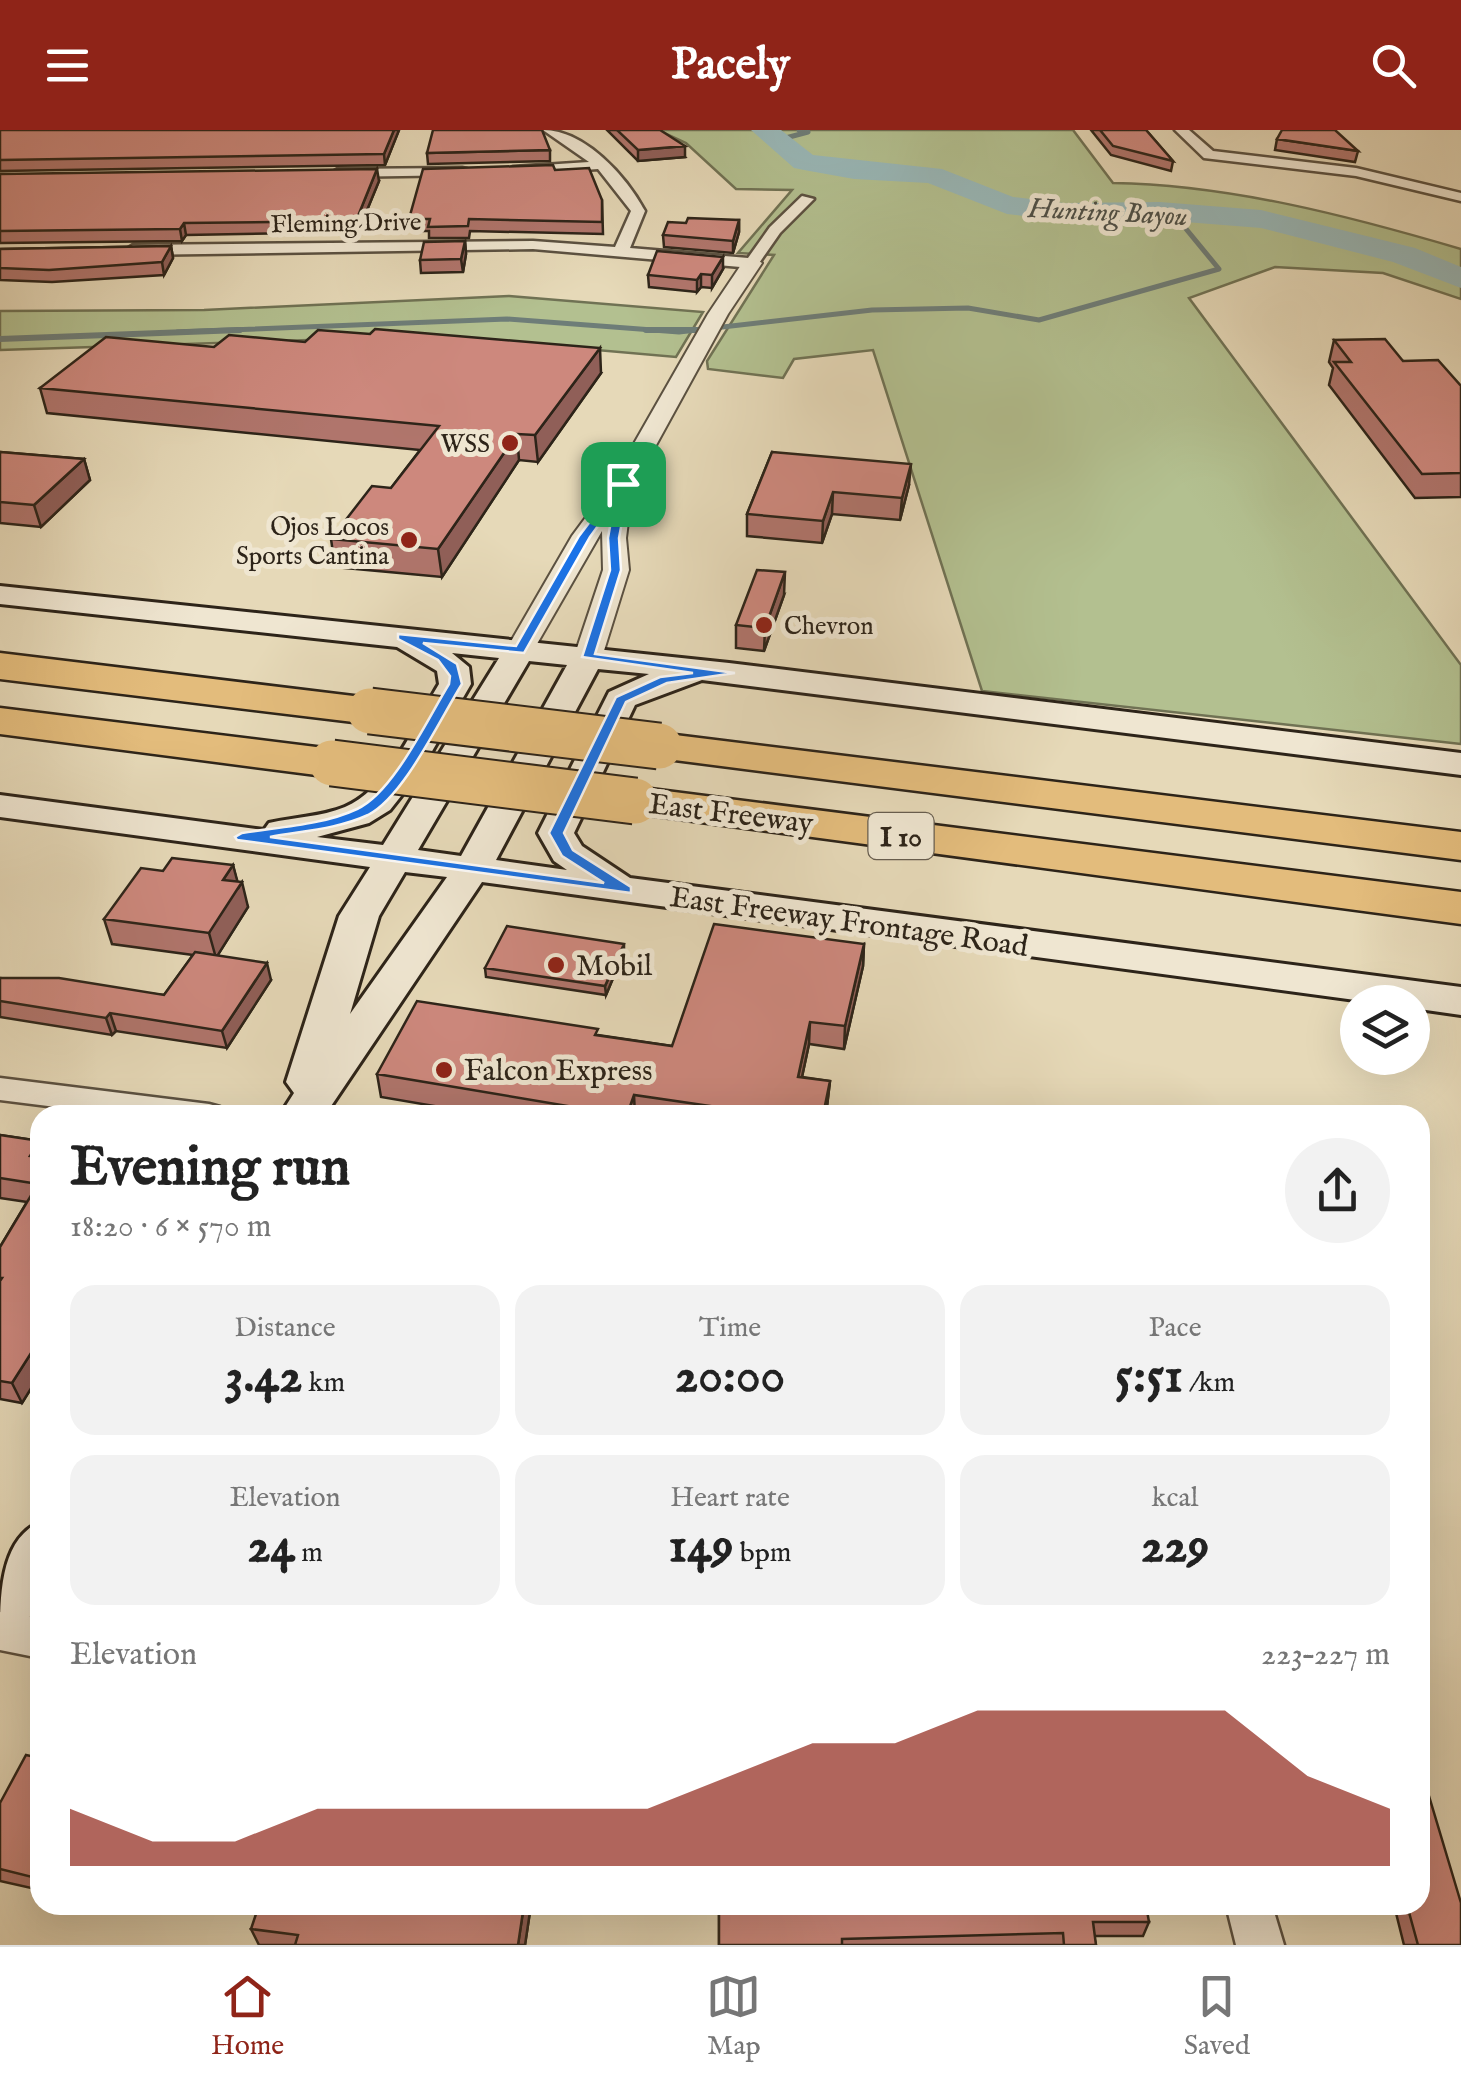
<!DOCTYPE html>
<html lang="en">
<head>
<meta charset="utf-8">
<style>
	body { margin:0; font-family:"IM FELL English",serif; background:#f2f2f2; color:#222; height:100vh; display:flex; flex-direction:column; font-size:38px; white-space:nowrap }
	* { box-sizing:border-box; margin:0 }
	p { font-size:32px; color:#767676 }
	.icon { flex:none; width:55px; height:55px; fill:none; stroke:currentColor; stroke-width:2; stroke-linecap:round; stroke-linejoin:round }
	.map { position:relative; flex:1; overflow:hidden }
	.sheet { position:absolute; left:30px; top:975px; width:1400px; height:810px; display:flex; flex-direction:column; background:#fff; border-radius:30px; box-shadow:0 10px 40px #0002 }
	.sheet>* { flex:none }
	.buttons { position:absolute; left:1340px; top:855px; display:grid; gap:20px }
	.buttons a { display:grid; place-items:center; width:90px; height:90px; border-radius:50%; background:#fff; box-shadow:0 10px 40px #0002; font-size:50px }
	.pin { position:absolute; display:grid; place-items:center; width:85px; height:85px; color:#fff; margin:-42px; border-radius:20px; box-shadow:0 5px 15px #0006 }
	.round { display:grid; place-items:center; flex:none; width:105px; height:105px; border-radius:52px; background:#f2f2f2 }
	.summary { display:flex; align-items:center; justify-content:space-between; height:170px; padding:0 40px }
	h1 { font-size:55px; font-weight:700; line-height:75px }
	.metrics { display:grid; grid-template-columns:repeat(3,1fr); gap:15px; height:170px; padding:10px 40px }
	.metrics div { display:grid; align-content:center; border-radius:25px; background:#f2f2f2; text-align:center }
	.metrics b { font-size:50px; font-weight:700 }
	.metrics small { font-size:28px; font-weight:400 }
	.metrics p { font-size:28px }
	.chart { height:280px; padding:20px 40px }
	.chart p { display:flex; justify-content:space-between }
	.chart svg { width:100%; height:180px; margin-top:10px; fill:#8f2418; opacity:.7 }
	header { display:flex; justify-content:space-between; align-items:center; height:130px; padding:0 40px; background:#8f2418; color:#fff; font-size:45px; font-weight:700 }
	.tabs { display:flex; justify-content:space-around; align-items:center; height:140px; border-top:2px solid #e0e0e0; background:#fff; font-size:28px; color:#767676 }
	.tabs a { display:grid; justify-items:center; gap:5px }
	.tabs .selected { color:#8f2418 }
	.map>svg:first-child { display:block }
</style>
</head>
<body>
<header><svg class="icon" aria-label="menu" viewBox="0 0 24 24"><path d="M4 6h16M4 12h16M4 18h16"/></svg>Pacely<svg class="icon" aria-label="search" viewBox="0 0 24 24"><circle cx="10" cy="10" r="6"/><path d="M15 15l6 6"/></svg></header>
<div class="map">
<svg width="1461" height="1815" viewBox="0 0 1461 1815">
	<rect width="100%" height="100%" fill="#e6d9b8"/>
	<filter id="stains"><feTurbulence type="fractalNoise" baseFrequency=".002" numOctaves="4"/><feColorMatrix values="0 0 0 0 .2 0 0 0 0 .09 0 0 0 0 .02 0 0 0 .5 -.17"/></filter>
	<radialGradient id="worn" r=".72"><stop offset=".6" stop-color="#630" stop-opacity="0"/><stop offset="1" stop-color="#630" stop-opacity=".3"/></radialGradient>
	<path fill="#b3c090" stroke="#707254" stroke-width="2.5" d="M 658,0 L 1073,0 L 1113,53 C 1231,55 1349,86 1461,119 L 1461,169 L 1383,143 L 1275,137 L 1189,168 L 1461,535 L 1461,614 L 982,561 L 873,220 L 794,229 L 783,248 L 708,239 L 707,231 L 774,125 L 738,123 L 792,60 L 736,59 L 686,13 Z
		M 509,166 L 703,182 L 676,227 L 436,206 L 0,220 L 0,181 L 204,180 Z"/>
	<g fill="none" stroke-linecap="round" stroke-linejoin="round">
		<path stroke="#6e7d78" stroke-width="5" d="M 778,10 L 808,2 L 799,0
			M 177,202 L 507,189 L 679,202 L 872,180 L 968,178 L 1039,190 L 1219,139 L 1182,94 L 1196,84"/>
		<path stroke="#6e7d78" stroke-width="6" d="M 646,200 L 701,200
			M 0,209 L 240,200"/>
		<path fill="#99b8b8" fill-rule="evenodd" d="M 751,0 L 781,0 L 813,25 L 942,39 L 1013,67 L 1064,73 L 1160,72 L 1261,80 L 1415,118 L 1461,137 L 1461,158 L 1393,132 L 1261,98 L 1160,90 L 1064,91 L 1007,84 L 928,53 L 854,49 L 804,40 L 794,38 Z"/>
		<defs>
			<path id="minor" d="M 543,0 C 585,0 626,46 645,81 L 630,118 L 748,128 L 770,97 L 802,66 L 814,69 L 780,103 L 757,136 L 752,138 L 533,119 L 133,125 L 125,120 L 133,115 L 533,111 L 615,117 L 631,81 L 598,39 L 513,45 L 506,41 L 513,37 L 589,32 Z
				M 1175,0 L 1189,0 L 1213,21 L 1356,38 L 1461,63 L 1461,71 L 1356,46 L 1204,28 Z
				M 462,38 L 467,39 L 467,45 L 338,47 L 331,43 L 338,39 Z
				M 0,948 L 209,974 L 220,977 L 225,985 L 120,985 L 0,970 Z
				M 0,1482 L 40,1488 L 40,1528 L 0,1520 Z
				M 1226,1775 L 1272,1775 L 1284,1815 L 1236,1815 Z"/>
			<path id="tertiary" d="M 752,127 L 762,133 L 728,184 L 632,359 L 626,408 L 629,440 L 602,527 L 598,533 L 578,533 L 574,527 L 603,440 L 602,401 L 530,526 L 510,526 L 506,520 L 572,406 L 612,352 L 708,184 L 745,129 Z"/>
			<path id="secondary" d="M 0,456 L 729,533 L 1461,623 L 1461,645 L 702,550 L 635,575 L 574,703 L 582,716 L 630,748 L 1461,857 L 1461,885 L 1412,878 L 1412,872 L 1370,872 L 482,752 L 325,985 L 280,985 L 294,963 L 286,952 L 339,786 L 370,737 L 0,687 L 0,665 L 264,700 L 269,693 C 294,687 321,687 345,677 C 390,658 415,593 439,554 L 437,541 L 397,517 L 0,474 ZM 452,523 L 499,528 L 383,715 L 317,707 L 369,693 L 390,680 L 420,642 L 471,554 L 469,537 ZM 529,531 L 567,535 L 461,726 L 418,720 ZM 598,539 L 649,544 L 609,562 L 538,703 L 554,731 L 567,740 L 496,730 ZM 405,742 L 447,747 L 350,884 L 379,786 Z
				M 40,1392 C 40,1438 51,1490 0,1510 C 0,1465 0,1410 40,1392 Z"/>
			<path id="motorway" d="M 0,523 L 370,568 L 385,572 L 392,581 L 385,590 L 370,594 L 0,549 Z
				M 0,578 L 332,619 L 348,623 L 355,633 L 348,643 L 332,647 L 0,604 Z
				M 659,603 L 1461,702 L 1461,730 L 643,626 L 637,616 L 643,606 Z
				M 635,657 L 1461,762 L 1461,794 L 618,681 L 612,671 L 618,661 Z"/>
		</defs>
		<use href="#minor" stroke="#5b5141" stroke-width="5"/>
		<use href="#tertiary" stroke="#5b5141" stroke-width="4"/>
		<use href="#secondary" stroke="#2d2419" stroke-width="6"/>
		<use href="#motorway" stroke="#2d2419" stroke-width="5"/>
		<use href="#minor" fill="#efe6d1" fill-rule="evenodd"/>
		<use href="#tertiary" fill="#efe6d1" fill-rule="evenodd"/>
		<use href="#secondary" fill="#efe6d1" fill-rule="evenodd"/>
		<use href="#motorway" fill="#e3bc7c" fill-rule="evenodd"/>
		<defs>
			<path id="motorway-bridge" d="M 370,581 L 659,616
				M 332,633 L 635,671"/>
		</defs>
		<use href="#motorway-bridge" stroke="#2d2419" stroke-width="49" stroke-linecap="butt"/>
		<use href="#motorway-bridge" stroke="#e3bc7c" stroke-width="45"/>
	</g>
	<path fill="#b0756c" stroke="#2d2419" stroke-width="2.5" d="M 0,0 L 399,0 L 385,35 L 0,41 Z
		M 607,0 L 660,0 L 685,27 L 638,31 Z
		M 1091,0 L 1146,0 L 1173,31 L 1171,41 L 1111,25 Z
		M 1277,9 L 1358,21 L 1355,32 L 1275,20 Z
		M 550,20 L 550,31 L 428,34 L 427,23 Z
		M 555,40 L 602,70 L 603,104 L 470,101 L 469,108 L 429,108 L 429,101 L 411,101 L 409,89 Z
		M 0,44 L 379,51 L 358,102 L 186,105 L 182,111 L 0,113 Z
		M 739,90 L 739,102 L 733,123 L 664,117 L 663,105 L 686,93 Z
		M 465,111 L 466,124 L 463,142 L 421,143 L 420,130 Z
		M 171,116 L 173,128 L 164,145 L 52,152 L 0,150 L 0,119 Z
		M 723,139 L 712,158 L 701,157 L 697,162 L 649,157 L 648,145 Z
		M 1334,210 L 1403,231 L 1461,256 L 1461,367 L 1415,368 L 1329,255 L 1333,238 L 1329,232 Z
		M 214,217 L 601,243 L 538,332 L 519,330 L 442,447 L 335,437 L 331,409 L 391,358 L 420,320 L 47,283 L 40,258 Z
		M 0,322 L 84,329 L 90,350 L 41,397 L 0,393 Z
		M 772,322 L 909,355 L 900,390 L 832,384 L 822,413 L 747,406 L 747,384 Z
		M 784,465 L 764,521 L 736,518 L 736,495 Z
		M 233,735 L 237,752 L 248,777 L 217,826 L 271,850 L 227,918 L 116,901 L 112,905 L 0,887 L 0,848 L 164,865 L 193,825 L 112,814 L 104,789 L 163,741 Z
		M 864,814 L 863,836 L 844,919 L 809,914 L 802,947 L 830,951 L 826,985 L 487,985 L 381,967 L 377,944 L 598,905 L 672,916 Z
		M 624,822 L 606,865 L 486,847 L 485,838 Z
		M 0,1005 L 40,1011 L 40,1244 L 22,1273 L 0,1269 L 0,1117 L 27,1072 L 0,1068 Z
		M 40,1628 L 40,1760 L 0,1751 L 0,1673 Z
		M 531,1775 L 525,1815 L 259,1815 L 251,1799 Z
		M 719,1775 L 1149,1792 L 1143,1806 L 1094,1806 L 1096,1815 L 719,1815 Z
		M 1394,1775 L 1420,1775 L 1461,1815 L 1404,1815 Z"/>
	<path fill="#905f58" stroke="#2d2419" stroke-width="2.5" d="M 394,0 L 399,0 L 385,35 L 384,24 Z
		M 685,16 L 685,27 L 638,31 L 638,20 Z
		M 377,39 L 379,51 L 358,102 L 356,91 Z
		M 739,90 L 739,102 L 733,123 L 733,111 Z
		M 184,93 L 186,105 L 182,111 L 180,99 Z
		M 465,111 L 466,124 L 463,142 L 461,129 Z
		M 171,116 L 173,128 L 164,145 L 162,132 Z
		M 723,127 L 723,139 L 712,158 L 712,145 Z
		M 701,144 L 701,157 L 697,162 L 697,150 Z
		M 600,218 L 601,243 L 538,332 L 535,305 Z
		M 517,304 L 519,330 L 442,447 L 438,419 Z
		M 84,329 L 90,350 L 41,397 L 34,375 Z
		M 911,334 L 909,355 L 900,390 L 902,368 Z
		M 833,362 L 832,384 L 822,413 L 823,391 Z
		M 785,442 L 784,465 L 764,521 L 765,498 Z
		M 233,735 L 239,757 L 242,752 L 248,777 L 216,828 L 209,803 L 223,750 Z
		M 624,814 L 624,822 L 606,865 L 605,856 Z
		M 864,814 L 863,836 L 844,919 L 845,896 Z
		M 267,833 L 271,850 L 227,918 L 222,901 Z
		M 110,883 L 116,901 L 112,905 L 106,888 Z
		M 810,892 L 809,914 L 797,970 L 798,947 Z
		M 830,951 L 826,985 L 823,985 Z
		M 634,965 L 635,985 L 627,985 Z
		M 40,1011 L 40,1044 L 30,1026 Z
		M 40,1209 L 40,1244 L 22,1273 L 12,1253 Z
		M 524,1775 L 531,1775 L 525,1815 L 518,1815 Z"/>
	<path fill="#cd887d" stroke="#2d2419" stroke-width="2.5" d="M 0,0 L 394,0 L 384,24 L 0,30 Z
		M 433,0 L 542,0 L 550,20 L 427,23 Z
		M 617,0 L 660,0 L 685,16 L 638,20 Z
		M 1100,0 L 1146,0 L 1173,31 L 1113,16 Z
		M 1282,0 L 1335,0 L 1358,21 L 1277,9 Z
		M 553,35 L 555,40 L 589,38 L 602,70 L 602,92 L 469,89 L 468,96 L 428,97 L 430,89 L 409,89 L 423,39 Z
		M 377,39 L 356,91 L 184,93 L 180,99 L 0,101 L 0,44 Z
		M 688,88 L 739,90 L 733,111 L 663,105 L 668,92 L 686,93 Z
		M 465,111 L 461,129 L 420,130 L 424,112 Z
		M 171,116 L 162,132 L 49,140 L 0,138 L 0,119 Z
		M 657,121 L 723,127 L 712,145 L 701,144 L 697,150 L 648,145 Z
		M 375,199 L 600,218 L 535,305 L 517,304 L 438,419 L 331,409 L 372,356 L 391,358 L 439,296 L 40,258 L 106,207 L 214,217 L 229,205 L 305,212 L 318,200 L 370,204 Z
		M 1385,209 L 1403,231 L 1438,230 L 1461,256 L 1461,343 L 1422,344 L 1334,232 L 1351,232 L 1334,210 Z
		M 0,322 L 84,329 L 34,375 L 0,372 Z
		M 772,322 L 911,334 L 902,368 L 833,362 L 823,391 L 747,384 Z
		M 757,440 L 785,442 L 765,498 L 736,495 Z
		M 172,728 L 233,735 L 223,750 L 242,752 L 209,803 L 104,789 L 141,738 L 163,741 Z
		M 714,794 L 864,814 L 845,896 L 810,892 L 798,947 L 830,951 L 823,985 L 795,985 L 758,980 L 757,985 L 722,985 L 724,978 L 634,965 L 627,985 L 621,985 L 377,944 L 417,871 L 598,899 L 595,905 L 672,916 Z
		M 507,796 L 624,814 L 605,856 L 485,838 Z
		M 195,822 L 267,833 L 222,901 L 110,883 L 106,888 L 0,871 L 0,848 L 59,848 L 164,865 Z
		M 0,1005 L 40,1011 L 30,1026 L 40,1027 L 40,1183 L 35,1192 L 40,1193 L 40,1209 L 12,1253 L 0,1251 L 0,1151 L 2,1148 L 0,1148 L 0,1117 L 38,1054 L 0,1048 Z
		M 26,1625 L 40,1628 L 40,1749 L 0,1739 L 0,1673 Z
		M 1420,1636 L 1461,1773 L 1461,1815 L 1418,1815 L 1407,1775 L 1420,1775 Z
		M 259,1775 L 524,1775 L 518,1815 L 295,1815 L 298,1805 L 251,1799 Z
		M 719,1775 L 1146,1775 L 1149,1792 L 1093,1792 L 1096,1815 L 1064,1815 L 1063,1803 L 842,1809 L 842,1815 L 719,1815 Z"/>
	<path fill="#1a73e8" stroke="#fff" stroke-width="2.5" fill-rule="evenodd" d="M 620,352 L 629,354 L 619,408 L 621,440 L 595,524 L 735,543 L 667,553 L 626,572 L 564,703 L 573,720 L 631,757 L 631,763 L 237,710 L 235,707 L 242,703 C 279,697 323,695 357,679 C 393,663 428,588 449,554 L 450,546 L 438,530 L 398,509 L 398,504 L 516,516 L 579,406 ZM 614,374 L 608,408 L 610,440 L 582,527 L 693,543 L 660,547 L 616,567 L 549,703 L 562,726 L 604,753 L 270,707 C 302,701 338,699 368,685 C 404,667 440,589 462,554 L 457,534 L 423,513 L 524,523 L 590,407 Z"/>
	<g fill="#8f2418" stroke="#efe6d1" stroke-width="4">
		<circle cx="510" cy="313" r="10"/>
		<circle cx="409" cy="410" r="10"/>
		<circle cx="764" cy="495" r="10"/>
		<circle cx="556" cy="835" r="10"/>
		<circle cx="444" cy="940" r="10"/>
	</g>
	<g text-anchor="middle" stroke-width="10" stroke-linejoin="round" paint-order="stroke">
		<g font-size="25" fill="#2d2419" stroke="#efe6d1">
			<text transform="translate(346 92) rotate(-1)" y="9">Fleming Drive</text>
		</g>
		<g font-size="25" fill="#2d2419" stroke="#efe6d1" text-anchor="end">
			<text x="490" y="322">WSS</text>
			<text x="389" y="405">Ojos Locos<tspan x="389" dy="29">Sports Cantina</tspan></text>
			<text x="784" y="504" text-anchor="start">Chevron</text>
		</g>
		<g font-size="28" font-style="italic" fill="#4d5049" stroke="#efe6d1">
			<text transform="translate(1108 81) rotate(3)" y="10">Hunting Bayou</text>
		</g>
		<rect fill="#efe6d1" stroke="#675e50" stroke-width="2.5" x="868.5" y="683" width="65" height="46" rx="8"/>
		<g font-size="28" font-weight="bold" fill="#2d2419">
			<text x="901" y="716">I 10</text>
		</g>
		<g font-size="30" fill="#2d2419" stroke="#efe6d1">
			<text transform="translate(731 683) rotate(7)" y="10">East Freeway</text>
			<text transform="translate(849 791) rotate(8)" y="10">East Freeway Frontage Road</text>
		</g>
		<g font-size="30" fill="#2d2419" stroke="#efe6d1" text-anchor="start">
			<text x="576" y="845">Mobil</text>
			<text x="464" y="950">Falcon Express</text>
		</g>
	</g>
	<rect width="100%" height="100%" filter="url(#stains)"/>
	<rect width="100%" height="100%" fill="url(#worn)"/>
</svg>
<div class="buttons">
<a><svg class="icon" aria-label="layers" viewBox="0 0 24 24"><path d="M12 4l9 5-9 5-9-5zM3 14l9 5 9-5"/></svg></a>
</div>
<div class="pin" style="left:623px;top:354px;background:#1e9e55"><svg class="icon" aria-label="arrive" viewBox="0 0 24 24"><path d="M6 21V4h12l-3 4 3 4H6"/></svg></div>
<section class="sheet">
<div class="summary"><div><h1>Evening run</h1><p>18:20 · 6 × 570 m</p></div><a class="round"><svg class="icon" aria-label="share" viewBox="0 0 24 24"><path d="M12 15V3M7 8l5-5 5 5M5 13v7h14v-7"/></svg></a></div>
<div class="metrics">
<div><p>Distance</p><b>3.42<small> km</small></b></div>
<div><p>Time</p><b>20:00</b></div>
<div><p>Pace</p><b>5:51<small> /km</small></b></div>
</div>
<div class="metrics">
<div><p>Elevation</p><b>24<small> m</small></b></div>
<div><p>Heart rate</p><b>149<small> bpm</small></b></div>
<div><p>kcal</p><b>229</b></div>
</div>
<div class="chart"><p><span>Elevation</span>223–227 m</p>
<svg viewBox="0 0 160 44" preserveAspectRatio="none"><path d="M0 44V30L10 38L20 38L30 30L40 30L50 30L60 30L70 30L80 22L90 14L100 14L110 6L120 6L130 6L140 6L150 22L160 30V44z"/></svg>
</div>
</section>
</div>
<nav class="tabs">
<a class="selected"><svg class="icon" aria-label="home" viewBox="0 0 24 24"><path d="M3 11l9-7 9 7M6 9v11h12V9"/></svg>Home</a>
<a><svg class="icon" aria-label="map" viewBox="0 0 24 24"><path d="M3 6l6-2 6 2 6-2v14l-6 2-6-2-6 2zM9 4v14M15 6v14"/></svg>Map</a>
<a><svg class="icon" aria-label="saved" viewBox="0 0 24 24"><path d="M7 4h10v16l-5-4-5 4z"/></svg>Saved</a>
</nav>
</body>
</html>
